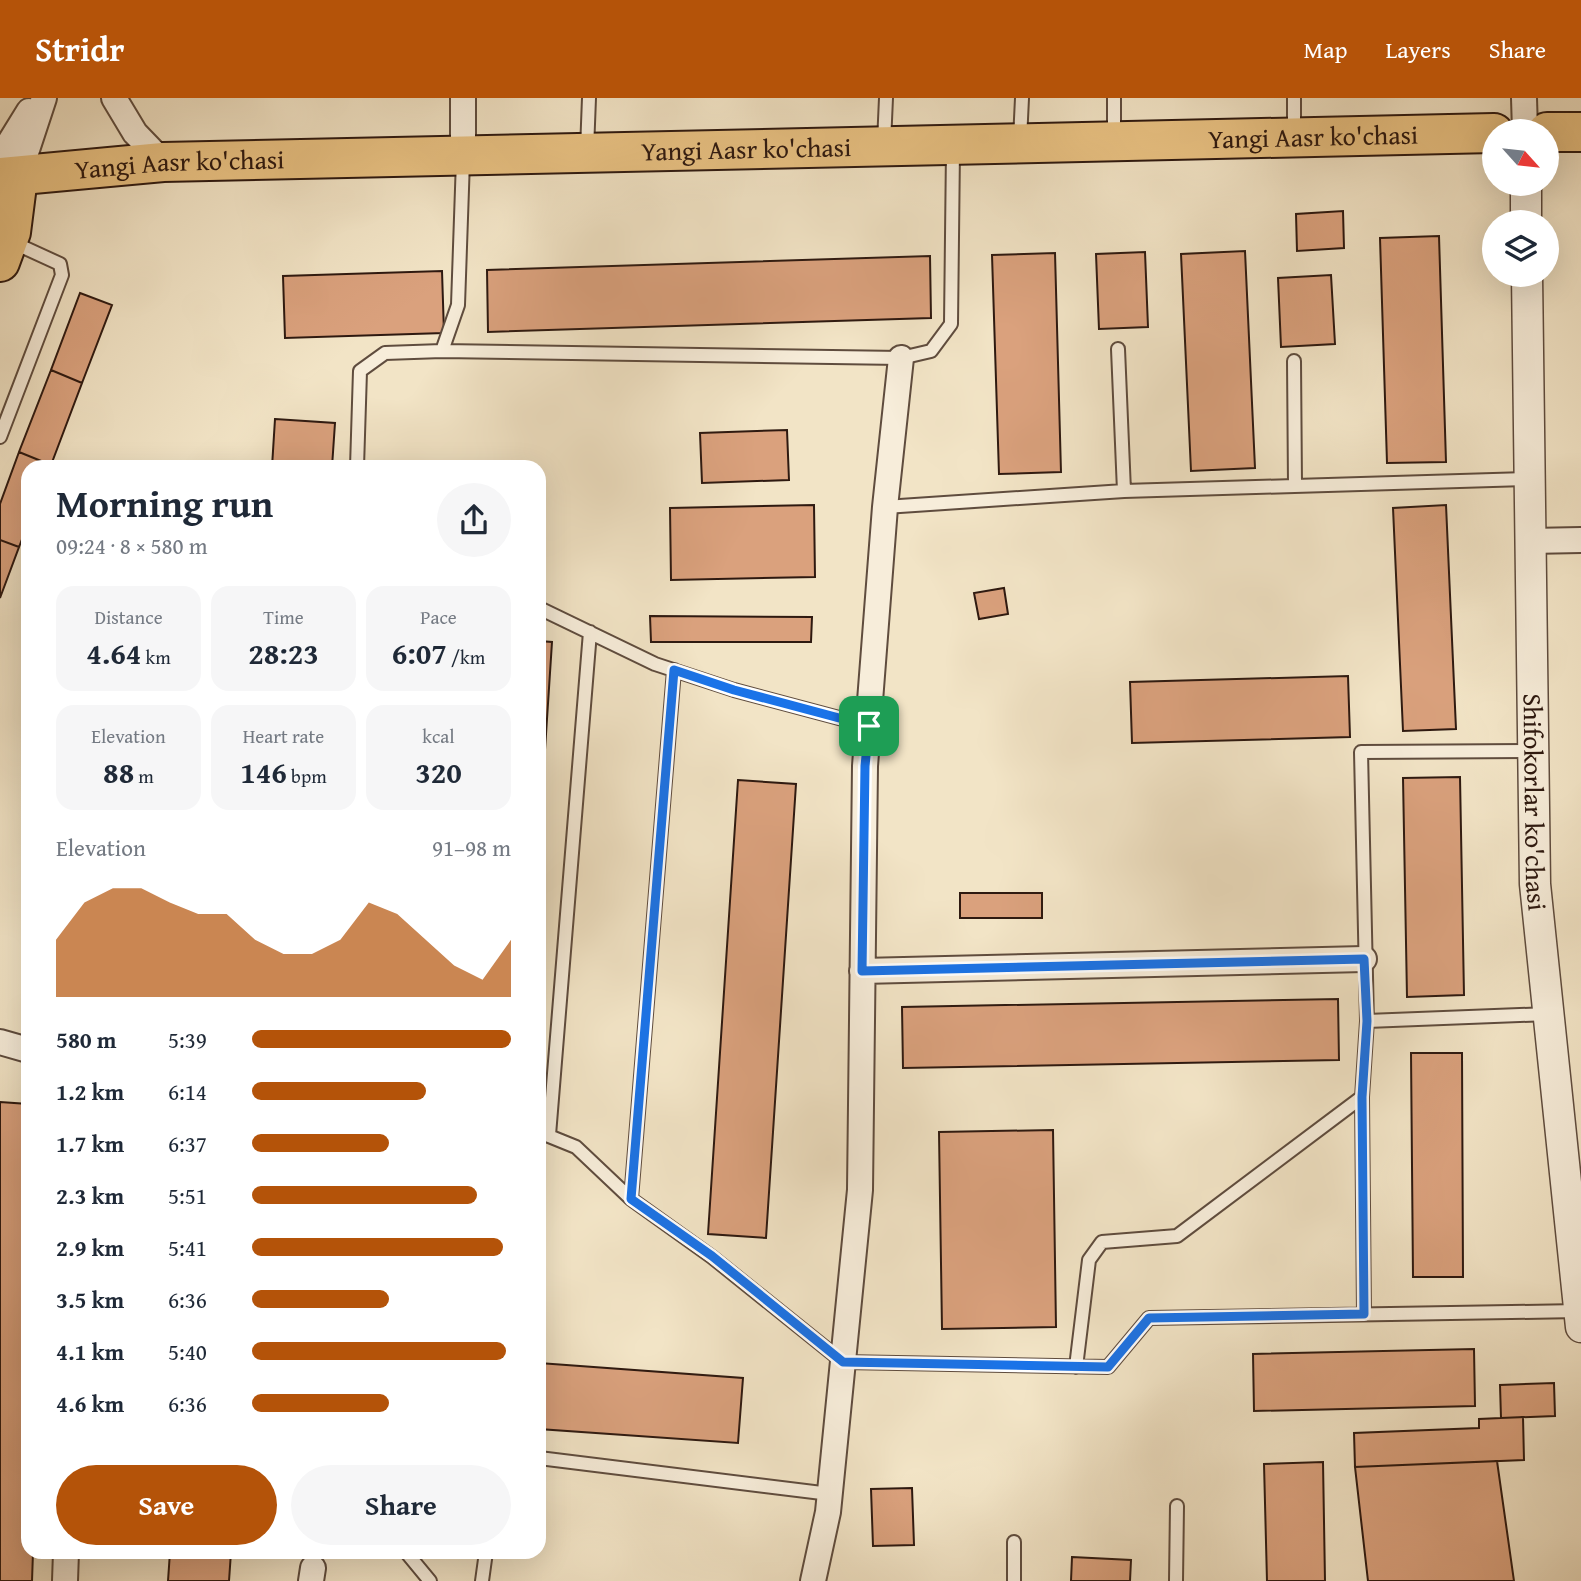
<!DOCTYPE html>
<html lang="en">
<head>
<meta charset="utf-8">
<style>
	body { margin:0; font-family:"Gentium Book Plus",serif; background:#f6f6f7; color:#1f2937; height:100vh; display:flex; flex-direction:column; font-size:26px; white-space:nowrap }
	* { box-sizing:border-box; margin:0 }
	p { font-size:23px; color:#747a83 }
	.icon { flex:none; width:38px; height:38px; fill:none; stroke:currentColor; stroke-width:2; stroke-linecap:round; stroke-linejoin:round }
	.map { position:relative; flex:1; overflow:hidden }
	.side { position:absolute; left:21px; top:362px; width:525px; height:1099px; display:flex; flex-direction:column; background:#fff; border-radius:21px; box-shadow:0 7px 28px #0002 }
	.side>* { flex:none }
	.needle { width:46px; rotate:117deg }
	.fabs { position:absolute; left:1482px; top:21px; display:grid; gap:14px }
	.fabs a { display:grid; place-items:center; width:77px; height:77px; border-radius:50%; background:#fff; box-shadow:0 7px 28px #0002; font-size:35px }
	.pin { position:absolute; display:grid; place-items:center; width:60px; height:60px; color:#fff; margin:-30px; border-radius:14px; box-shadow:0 4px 10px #0006 }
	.round { display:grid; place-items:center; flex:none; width:74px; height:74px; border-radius:37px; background:#f6f6f7 }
	.summary { display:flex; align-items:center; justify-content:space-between; height:119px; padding:0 35px }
	h1 { font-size:38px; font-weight:700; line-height:52px }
	.stats { display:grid; grid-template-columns:repeat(3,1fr); gap:10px; height:119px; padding:7px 35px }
	.stats div { display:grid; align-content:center; border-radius:18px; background:#f6f6f7; text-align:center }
	.stats b { font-size:30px; font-weight:700 }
	.stats small { font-size:19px; font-weight:400 }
	.stats p { font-size:19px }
	.chart { height:196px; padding:14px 35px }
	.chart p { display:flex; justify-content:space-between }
	.chart svg { width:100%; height:126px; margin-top:7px; fill:#b45309; opacity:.7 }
	.button { display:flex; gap:14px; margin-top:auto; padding:14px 35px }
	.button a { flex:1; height:80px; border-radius:42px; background:#b45309; color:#fff; font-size:28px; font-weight:700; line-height:80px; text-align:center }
	.button a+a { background:#f6f6f7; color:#1f2937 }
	ul { padding:0 35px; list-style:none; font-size:23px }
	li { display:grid; grid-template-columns:112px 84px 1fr; align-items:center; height:52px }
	li i { height:18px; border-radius:9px; background:#b45309 }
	header { display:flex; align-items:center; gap:42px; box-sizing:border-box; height:98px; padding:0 35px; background:#b45309; color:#fff }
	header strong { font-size:33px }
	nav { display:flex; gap:38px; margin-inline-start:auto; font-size:24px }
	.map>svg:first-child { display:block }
</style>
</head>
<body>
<header>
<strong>Stridr</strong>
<nav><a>Map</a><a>Layers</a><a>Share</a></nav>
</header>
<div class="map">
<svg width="1581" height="1483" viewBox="0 0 1581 1483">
	<rect width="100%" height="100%" fill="#f2e4c6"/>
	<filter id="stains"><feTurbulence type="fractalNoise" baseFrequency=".00286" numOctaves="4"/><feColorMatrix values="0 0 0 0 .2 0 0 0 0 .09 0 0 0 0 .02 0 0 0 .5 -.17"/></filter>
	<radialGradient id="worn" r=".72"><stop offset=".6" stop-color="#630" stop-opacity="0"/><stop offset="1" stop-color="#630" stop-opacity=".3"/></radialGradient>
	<path fill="#daa17d" stroke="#2e1910" stroke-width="2" d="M 1343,113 L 1344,150 L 1297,153 L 1296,116 Z
		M 1439,138 L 1446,364 L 1387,365 L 1380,140 Z
		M 1245,153 L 1255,370 L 1191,373 L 1181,156 Z
		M 1145,154 L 1148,229 L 1099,231 L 1096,156 Z
		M 1055,155 L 1061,374 L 999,376 L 992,157 Z
		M 930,158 L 931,220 L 488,234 L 487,172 Z
		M 442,173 L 444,235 L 285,240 L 283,178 Z
		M 1331,177 L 1335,246 L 1281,249 L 1278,180 Z
		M 80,195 L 112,207 L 82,285 L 51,272 Z
		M 51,272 L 82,285 L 51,367 L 19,354 Z
		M 275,321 L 335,325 L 332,369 L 272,369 Z
		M 787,332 L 789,382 L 702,385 L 700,335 Z
		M 19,354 L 51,367 L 50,369 L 28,369 L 28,426 L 19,449 L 0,442 L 0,406 Z
		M 814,407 L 815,479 L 671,482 L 670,410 Z
		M 1446,407 L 1456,631 L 1403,633 L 1393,410 Z
		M 0,442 L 19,449 L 0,500 Z
		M 1004,490 L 1008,516 L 979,521 L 974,495 Z
		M 650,518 L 812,519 L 811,544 L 651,544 Z
		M 539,543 L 552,544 L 539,744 Z
		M 1348,578 L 1350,639 L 1132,645 L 1130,584 Z
		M 1460,679 L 1464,897 L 1407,899 L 1403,680 Z
		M 738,682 L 796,686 L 766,1140 L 708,1136 Z
		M 960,795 L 1042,795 L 1042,820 L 960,820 Z
		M 1338,901 L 1339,962 L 903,970 L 902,909 Z
		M 1411,955 L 1462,955 L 1463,1179 L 1413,1179 Z
		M 0,1004 L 28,1006 L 28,1454 L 33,1454 L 32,1483 L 0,1483 Z
		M 1053,1032 L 1056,1229 L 942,1231 L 939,1034 Z
		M 1474,1251 L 1475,1308 L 1254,1313 L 1253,1256 Z
		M 539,1265 L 743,1280 L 738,1345 L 539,1331 Z
		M 1554,1285 L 1555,1318 L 1501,1320 L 1500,1287 Z
		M 1523,1319 L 1524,1362 L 1355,1369 L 1354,1335 L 1479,1330 L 1479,1321 Z
		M 1497,1363 L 1514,1483 L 1368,1483 L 1355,1369 Z
		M 1323,1364 L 1325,1483 L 1267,1483 L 1264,1366 Z
		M 912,1390 L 914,1447 L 873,1448 L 871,1391 Z
		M 170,1454 L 231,1454 L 229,1483 L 168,1483 Z
		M 1072,1459 L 1131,1462 L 1130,1483 L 1071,1483 Z"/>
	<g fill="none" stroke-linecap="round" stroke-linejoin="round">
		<defs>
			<path id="service" d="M 1294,0 L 1294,35
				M 1114,38 L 1114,0
				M 1020,42 L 1022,0
				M 884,45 L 886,0
				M 587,52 L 589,0
				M 1118,251 L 1124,393
				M 442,253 L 901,260 L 931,253 L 951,226 L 953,52
				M 1294,263 L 1295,387
				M 0,339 L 62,177 L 60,166 L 12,144
				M 357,369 L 360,273 L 385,255 L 442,253 L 458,207 L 463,62
				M 885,409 L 1124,393 L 1529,381
				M 539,510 L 655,566 L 734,592 L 869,628
				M 1533,653 L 1361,654 L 1367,923 L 1548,916
				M 539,1034 L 576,1049 L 631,1101 L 712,1159 L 843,1264 L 1108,1269 L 1149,1220 L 1579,1213
				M 549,1037 L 590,534
				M 631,1101 L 674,572
				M 1364,1216 L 1362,999 L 1367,923
				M 1076,1269 L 1089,1162 L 1102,1144 L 1177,1138 L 1362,999
				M 539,1360 L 830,1396
				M 406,1454 L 430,1483
				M 482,1483 L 486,1454
				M 1014,1483 L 1014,1444
				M 1176,1483 L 1177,1408"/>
			<path id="minor" d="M 114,0 L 135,35 L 163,64
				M 1524,0 L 1525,33
				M 463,57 L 463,0
				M 0,60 L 29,13
				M 18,79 L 44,0
				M 1530,443 L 1581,442
				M 862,873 L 1364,861
				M 0,944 L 28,952
				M 65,1483 L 66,1454
				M 311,1483 L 313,1470
				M 813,1483 L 828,1414 L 860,1092 L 865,668 L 885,409 L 901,260"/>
			<g id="tertiary">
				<path d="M 1526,86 L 1526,124"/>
				<path id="s1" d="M 1527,177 L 1535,786 L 1581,1229"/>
			</g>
			<g id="primary">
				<path d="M 1547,34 L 1581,34"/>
				<path id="s2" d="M 0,79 L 163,64 L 1494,35"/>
				<path d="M 0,164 L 11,134 L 18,79"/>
			</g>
		</defs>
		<use href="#service" stroke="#5f4c3e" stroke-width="16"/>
		<use href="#minor" stroke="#5f4c3e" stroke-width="28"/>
		<use href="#tertiary" stroke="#5f4c3e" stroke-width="33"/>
		<use href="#primary" stroke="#2e1910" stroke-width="42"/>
		<use href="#service" stroke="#f7edda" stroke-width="12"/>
		<use href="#minor" stroke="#f7edda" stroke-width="24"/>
		<use href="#tertiary" stroke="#f7edda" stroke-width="30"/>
		<use href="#primary" stroke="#e9c283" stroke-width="38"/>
	</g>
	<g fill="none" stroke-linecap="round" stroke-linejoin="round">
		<defs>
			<path id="route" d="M 674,572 L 734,592 L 869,628 L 865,668 L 862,873 L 1364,861 L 1367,923 L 1362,999 L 1364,1216 L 1149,1220 L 1108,1269 L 843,1264 L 712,1158 L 631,1101 Z"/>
		</defs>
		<use href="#route" stroke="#fff" stroke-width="14"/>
		<use href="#route" stroke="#1a73e8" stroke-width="9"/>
	</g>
	<g text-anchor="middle" stroke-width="6" stroke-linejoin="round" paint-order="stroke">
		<g font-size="26" fill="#2e1910" stroke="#f7edda">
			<text dy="9" stroke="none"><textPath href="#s2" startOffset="1314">Yangi Aasr ko'chasi</textPath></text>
			<text dy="9" stroke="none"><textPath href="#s2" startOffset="747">Yangi Aasr ko'chasi</textPath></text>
			<text dy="9" stroke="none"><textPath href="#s2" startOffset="180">Yangi Aasr ko'chasi</textPath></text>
			<text dy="9" stroke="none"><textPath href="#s1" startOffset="527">Shifokorlar ko'chasi</textPath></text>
		</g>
	</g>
	<rect width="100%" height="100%" filter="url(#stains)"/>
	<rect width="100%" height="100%" fill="url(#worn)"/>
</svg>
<div class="fabs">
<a><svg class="needle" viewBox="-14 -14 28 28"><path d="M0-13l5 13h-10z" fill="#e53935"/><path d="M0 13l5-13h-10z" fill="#747a83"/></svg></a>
<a><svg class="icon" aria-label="layers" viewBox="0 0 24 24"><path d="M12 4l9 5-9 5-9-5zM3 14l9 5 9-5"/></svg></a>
</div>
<div class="pin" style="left:869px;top:628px;background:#1e9e55"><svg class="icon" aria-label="arrive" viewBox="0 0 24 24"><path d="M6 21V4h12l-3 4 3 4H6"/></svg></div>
<section class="side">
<div class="summary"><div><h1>Morning run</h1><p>09:24 · 8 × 580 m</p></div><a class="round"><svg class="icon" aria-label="share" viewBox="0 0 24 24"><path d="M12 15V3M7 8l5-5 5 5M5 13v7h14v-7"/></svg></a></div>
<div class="stats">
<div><p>Distance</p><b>4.64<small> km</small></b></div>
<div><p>Time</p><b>28:23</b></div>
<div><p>Pace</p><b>6:07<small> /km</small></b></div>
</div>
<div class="stats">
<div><p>Elevation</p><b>88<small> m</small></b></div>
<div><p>Heart rate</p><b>146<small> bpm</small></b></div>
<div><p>kcal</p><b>320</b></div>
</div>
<div class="chart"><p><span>Elevation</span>91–98 m</p>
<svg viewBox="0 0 160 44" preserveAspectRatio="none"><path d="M0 44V24L10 11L20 6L30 6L40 11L50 15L60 15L70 24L80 29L90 29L100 24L110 11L120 15L130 24L140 33L150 38L160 24V44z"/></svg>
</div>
<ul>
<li><b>580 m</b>5:39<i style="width:100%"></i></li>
<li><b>1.2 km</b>6:14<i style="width:67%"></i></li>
<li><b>1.7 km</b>6:37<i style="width:53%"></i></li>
<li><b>2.3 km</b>5:51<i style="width:87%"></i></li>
<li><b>2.9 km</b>5:41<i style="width:97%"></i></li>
<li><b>3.5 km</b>6:36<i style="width:53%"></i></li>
<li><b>4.1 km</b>5:40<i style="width:98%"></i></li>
<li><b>4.6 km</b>6:36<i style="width:53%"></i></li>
</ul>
<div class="button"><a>Save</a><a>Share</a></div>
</section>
</div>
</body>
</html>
